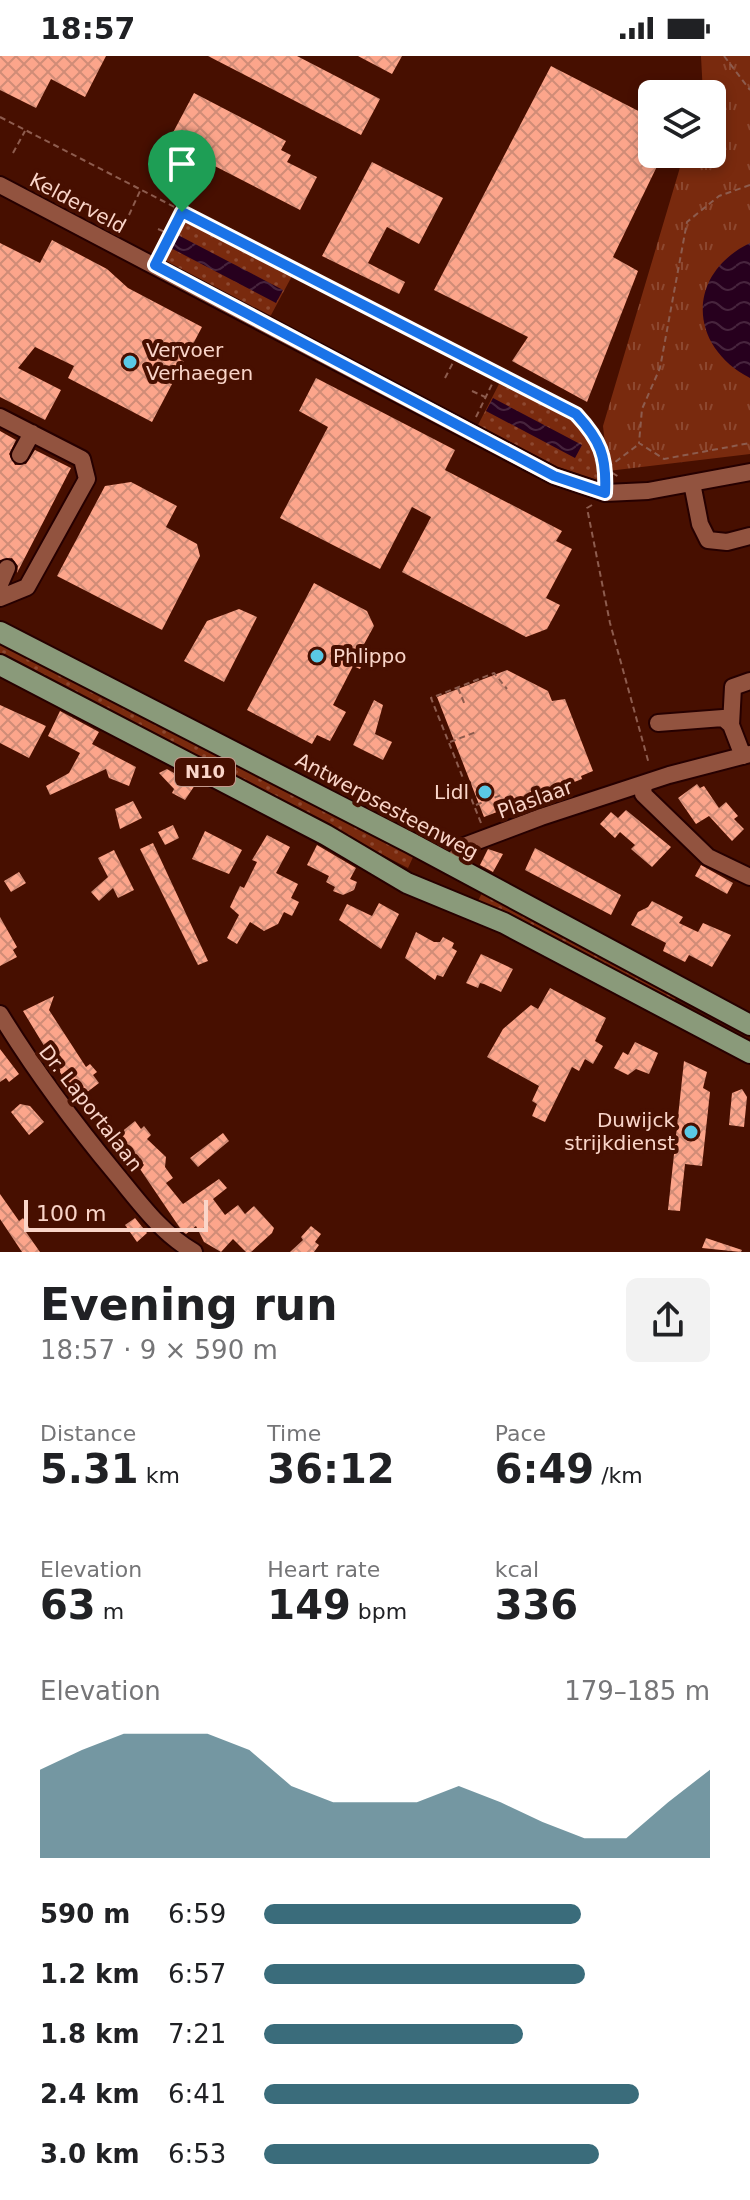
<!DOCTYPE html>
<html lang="en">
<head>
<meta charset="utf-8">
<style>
	body { margin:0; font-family:"DejaVu Sans",sans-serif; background:#f2f2f2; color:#202124; height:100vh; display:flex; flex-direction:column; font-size:30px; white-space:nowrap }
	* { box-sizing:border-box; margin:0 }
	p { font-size:26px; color:#757577 }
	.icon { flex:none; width:44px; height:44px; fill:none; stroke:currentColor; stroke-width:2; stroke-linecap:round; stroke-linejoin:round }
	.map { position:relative; height:1196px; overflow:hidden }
	.drawer { display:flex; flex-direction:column; background:#fff; flex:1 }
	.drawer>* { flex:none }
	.controls { position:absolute; left:638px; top:24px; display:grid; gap:16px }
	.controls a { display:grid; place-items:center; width:88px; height:88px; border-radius:12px; background:#fff; box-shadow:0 4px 12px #0003; font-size:40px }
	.scale { position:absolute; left:24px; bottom:20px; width:184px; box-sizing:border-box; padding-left:8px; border:4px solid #fad5c9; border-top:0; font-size:22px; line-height:28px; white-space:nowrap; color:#fad5c9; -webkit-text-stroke:6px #470f00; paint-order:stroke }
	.pin { position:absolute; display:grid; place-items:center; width:68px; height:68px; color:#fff; margin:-82px -34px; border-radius:50% 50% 50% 0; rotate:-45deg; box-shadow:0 0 8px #0007 }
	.pin .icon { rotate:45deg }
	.round { display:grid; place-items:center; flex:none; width:84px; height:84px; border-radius:12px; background:#f2f2f2 }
	.headline { display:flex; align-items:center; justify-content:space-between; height:136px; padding:0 40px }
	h1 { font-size:44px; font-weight:700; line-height:60px }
	.figures { display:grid; grid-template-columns:repeat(3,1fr); gap:12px; height:136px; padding:8px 40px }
	.figures div { display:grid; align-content:center }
	.figures b { font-size:40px; font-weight:700 }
	.figures small { font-size:22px; font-weight:400 }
	.figures p { font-size:22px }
	.chart { height:224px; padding:16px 40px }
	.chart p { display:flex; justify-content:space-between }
	.chart svg { width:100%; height:144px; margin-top:8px; fill:#3a6c7b; opacity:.7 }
	ul { padding:0 40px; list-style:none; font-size:26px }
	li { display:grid; grid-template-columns:128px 96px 1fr; align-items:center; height:60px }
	li i { height:20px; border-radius:10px; background:#3a6c7b }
	.status { display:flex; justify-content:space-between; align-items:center; height:56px; padding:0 40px; background:#fff; direction:ltr }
	.status svg { height:22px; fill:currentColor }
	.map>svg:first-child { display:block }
</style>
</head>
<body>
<div class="status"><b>18:57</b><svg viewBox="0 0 49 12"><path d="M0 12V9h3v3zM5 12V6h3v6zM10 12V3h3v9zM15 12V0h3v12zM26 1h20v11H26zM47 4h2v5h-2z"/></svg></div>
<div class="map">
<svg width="750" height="1196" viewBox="0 0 750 1196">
	<defs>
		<pattern id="grass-dots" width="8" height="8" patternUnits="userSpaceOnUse" patternTransform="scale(2)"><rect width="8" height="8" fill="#792a0e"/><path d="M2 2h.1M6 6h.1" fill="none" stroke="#8d4830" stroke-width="1.8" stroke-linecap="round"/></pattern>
		<pattern id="park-tufts" width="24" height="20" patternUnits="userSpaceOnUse" patternTransform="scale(2)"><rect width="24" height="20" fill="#792a0e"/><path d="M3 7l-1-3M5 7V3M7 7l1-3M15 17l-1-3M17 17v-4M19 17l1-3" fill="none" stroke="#8d4830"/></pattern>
		<pattern id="water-waves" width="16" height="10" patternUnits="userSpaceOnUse" patternTransform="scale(2)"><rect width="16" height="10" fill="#27001e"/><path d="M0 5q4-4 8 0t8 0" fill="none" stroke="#47243d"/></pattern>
		<pattern id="building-cross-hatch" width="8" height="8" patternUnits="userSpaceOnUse" patternTransform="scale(2)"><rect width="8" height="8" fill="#fca58b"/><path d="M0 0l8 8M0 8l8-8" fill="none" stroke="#d08c77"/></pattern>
	</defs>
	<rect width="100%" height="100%" fill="#470f00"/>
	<path fill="url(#grass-dots)" d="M 183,163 L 292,220 L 270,261 L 161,203 Z
		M 499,328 C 524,341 577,360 593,382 C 601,394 600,411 600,425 L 558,411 L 478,369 Z
		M 0,587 L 414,799 L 408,812 L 0,600 Z
		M 482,837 L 678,939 L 672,948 L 476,849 Z"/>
	<path fill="url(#park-tufts)" d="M 701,0 L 750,0 L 750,398 L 608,415 L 603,370 L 684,98 L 712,98 L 712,38 L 703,38 Z"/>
	<path fill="url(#water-waves)" d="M 176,178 L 283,234 L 276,247 L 169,191 Z
		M 750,187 L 750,322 C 688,290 686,218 750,187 Z
		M 493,342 L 582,389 L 575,402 L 486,355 Z"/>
	<path fill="url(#building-cross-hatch)" d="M 0,0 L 106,0 L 85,41 L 51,23 L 36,52 L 0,34 Z
		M 208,0 L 297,0 L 380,43 L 361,79 Z
		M 358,0 L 402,0 L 392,18 Z
		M 551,10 L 652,62 L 652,98 L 663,98 L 613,201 L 638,215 L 587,346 L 512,305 L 528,281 L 434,234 Z
		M 194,37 L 286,85 L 281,94 L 291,99 L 287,106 L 317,121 L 300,154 L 168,86 Z
		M 372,106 L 443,142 L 419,188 L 387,171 L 368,207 L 405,226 L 399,238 L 322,200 Z
		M 52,184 L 107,213 L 128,232 L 202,271 L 152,366 L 68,322 L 74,310 L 35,291 L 18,312 L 61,334 L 45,364 L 0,341 L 0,187 L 40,207 Z
		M 316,322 L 455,394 L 445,414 L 562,475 L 556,485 L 572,493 L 546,542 L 560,549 L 547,573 L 526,581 L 402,516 L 431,461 L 412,451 L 380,513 L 280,462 L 328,371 L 299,355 Z
		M 0,375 L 16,384 L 9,398 L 15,409 L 26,408 L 35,394 L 71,412 L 17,517 L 18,510 L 12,502 L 0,504 Z
		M 131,426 L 177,450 L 166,471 L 197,488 L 200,500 L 162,574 L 57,520 L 105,430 Z
		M 314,527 L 367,555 L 374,570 L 363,590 L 370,593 L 360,613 L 353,610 L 333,649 L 346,656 L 330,685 L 317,679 L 312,688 L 247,654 Z
		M 239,553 L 257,561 L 224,626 L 184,605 L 207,565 Z
		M 507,614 L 548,635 L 552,645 L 565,643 L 593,715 L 581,720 L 582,723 L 484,761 L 437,641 Z
		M 374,644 L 383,649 L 375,678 L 392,686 L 383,704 L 353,689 Z
		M 0,649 L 46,670 L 29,702 L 0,687 Z
		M 60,655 L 99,676 L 92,688 L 136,711 L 129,730 L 109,722 L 106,713 L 50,739 L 46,730 L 69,717 L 80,697 L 48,680 Z
		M 167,713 L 195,729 L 185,744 L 172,737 L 174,733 L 159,717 Z
		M 697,728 L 700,732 L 704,730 L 719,752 L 726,746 L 738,760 L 734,763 L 744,773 L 732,785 L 709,760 L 696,768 L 678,742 Z
		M 133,745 L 142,762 L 120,773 L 115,753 Z
		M 626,754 L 671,791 L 652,811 L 631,793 L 635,789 L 620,776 L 615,782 L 600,768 L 611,756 L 618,762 Z
		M 173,769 L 179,782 L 165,789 L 158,776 Z
		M 205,775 L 242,794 L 229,818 L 192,803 Z
		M 267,779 L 290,791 L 276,817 L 298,828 L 291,842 L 299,846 L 292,860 L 284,856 L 278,868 L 264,875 L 250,866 L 237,888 L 227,882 L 239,859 L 230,851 L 240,830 L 244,832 L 257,806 L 252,804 Z
		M 153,787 L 208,905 L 198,909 L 140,793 Z
		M 317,789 L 356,812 L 350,823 L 357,826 L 354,834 L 343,839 L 333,835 L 335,831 L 326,826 L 329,820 L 307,809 Z
		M 535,792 L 621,839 L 611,859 L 525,814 Z
		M 488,793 L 503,798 L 493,816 L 480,809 Z
		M 114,794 L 134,834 L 118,842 L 113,832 L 99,845 L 91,836 L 108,821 L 98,802 Z
		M 701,809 L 733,827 L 727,838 L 695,820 Z
		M 19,816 L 26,827 L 11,836 L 4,825 Z
		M 652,845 L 683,861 L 679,867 L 698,876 L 703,867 L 731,879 L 712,911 L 689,899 L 685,906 L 663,895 L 666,887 L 631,869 L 638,856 L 648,851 Z
		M 379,847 L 399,858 L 381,893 L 339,864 L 347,848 L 372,860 Z
		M 0,861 L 17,891 L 13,894 L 17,901 L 0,910 Z
		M 416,876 L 434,886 L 440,886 L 443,881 L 454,887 L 452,892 L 457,895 L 443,921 L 437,919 L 435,924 L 405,902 Z
		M 481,898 L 513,913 L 501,936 L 484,928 L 480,927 L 478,932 L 466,927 Z
		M 550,932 L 606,962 L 595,985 L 603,990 L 593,1008 L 585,1003 L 579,1015 L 572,1011 L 545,1066 L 532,1060 L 537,1048 L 532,1045 L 539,1030 L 487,1001 L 503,973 L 531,949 L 538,953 Z
		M 54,940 L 49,954 L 86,1011 L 90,1008 L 97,1016 L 93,1019 L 99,1027 L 86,1037 L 77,1026 L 71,1031 L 63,1021 L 23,955 Z
		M 635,986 L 658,997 L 649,1018 L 636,1013 L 628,1019 L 614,1012 L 623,996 L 628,999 Z
		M 0,993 L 19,1018 L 9,1026 L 6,1022 L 0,1026 Z
		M 684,1005 L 707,1016 L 703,1032 L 710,1036 L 702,1110 L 685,1108 L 680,1155 L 668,1154 Z
		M 742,1033 L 747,1041 L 744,1071 L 729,1069 L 732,1037 Z
		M 20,1048 L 30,1050 L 44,1066 L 29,1079 L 11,1056 Z
		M 135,1065 L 141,1073 L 144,1070 L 151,1079 L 147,1083 L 166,1101 L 165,1111 L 173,1122 L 166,1127 L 183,1148 L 219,1123 L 227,1132 L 213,1143 L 225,1159 L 238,1149 L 245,1158 L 254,1150 L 274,1172 L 272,1177 L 251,1196 L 246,1196 L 233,1183 L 221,1196 L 204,1186 L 196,1170 L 186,1178 L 182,1175 L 140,1113 L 144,1109 L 127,1088 L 122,1092 L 114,1082 Z
		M 223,1077 L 229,1085 L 198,1111 L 190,1102 Z
		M 0,1138 L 19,1165 L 23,1162 L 30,1173 L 26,1176 L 40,1196 L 22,1196 L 0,1163 Z
		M 135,1162 L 147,1177 L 137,1186 L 125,1169 Z
		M 311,1170 L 321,1178 L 315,1186 L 319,1189 L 314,1196 L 290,1196 L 303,1184 L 301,1181 Z
		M 706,1182 L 742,1194 L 741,1196 L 702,1192 Z"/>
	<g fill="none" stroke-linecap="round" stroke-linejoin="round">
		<defs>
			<path id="minor" d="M 0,129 L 554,420 L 605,437 L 648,435 L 750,416
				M 0,361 L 82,403 L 87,423 L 27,531 L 0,542
				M 20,399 L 32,377
				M 692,427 L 700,468 L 708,484 L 727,486 L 750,480
				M 0,528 L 7,512
				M 658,667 L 723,662 L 731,669 L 743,700
				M 731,669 L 733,631 L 750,625
				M 644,729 L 643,738 L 708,801 L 750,821
				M 450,810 L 464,790 L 541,761 L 669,719 L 750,698
				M 0,958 C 35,1015 73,1066 116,1118 C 140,1147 161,1177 194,1196"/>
			<path id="major" d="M 0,576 L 411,787 L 750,969
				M 0,609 L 326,779 L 407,827 L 504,867 L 750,997"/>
		</defs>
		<use href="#minor" stroke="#260000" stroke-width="20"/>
		<use href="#major" stroke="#260000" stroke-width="24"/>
		<path stroke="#8d5c4e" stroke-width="2" stroke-dasharray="6 4" stroke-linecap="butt" d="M 724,0 L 750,34
			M 0,61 L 576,358 L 598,382 L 606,413 L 619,421
			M 13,97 L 25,75
			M 750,129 L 719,140 L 687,166 L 660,312 L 642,353 L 639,387 L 664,403 L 750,387
			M 129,159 L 140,135
			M 158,173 L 170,178 L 181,157
			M 160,199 L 170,179
			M 445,322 L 457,299
			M 472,335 L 485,341
			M 476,361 L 496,320
			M 605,421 L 606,413 L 639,388
			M 592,449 L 587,452 L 610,567 L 649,708
			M 458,632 L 465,649
			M 450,686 L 476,676
			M 476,749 L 501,739
			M 481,767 L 431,642 L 494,617 L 507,633"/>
		<use href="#minor" stroke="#92533f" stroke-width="16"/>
		<use href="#major" stroke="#8a9a7a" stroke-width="20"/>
	</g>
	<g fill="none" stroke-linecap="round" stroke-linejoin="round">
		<defs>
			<path id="route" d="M 182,156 L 576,358 C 600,384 607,400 605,437 L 554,420 L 155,209 Z"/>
		</defs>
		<use href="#route" stroke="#fff" stroke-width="16"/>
		<use href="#route" stroke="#1a73e8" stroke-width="10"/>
	</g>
	<g fill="#5ac8e5" stroke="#470f00" stroke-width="3">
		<circle cx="130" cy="306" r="8"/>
		<circle cx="317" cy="600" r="8"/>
		<circle cx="485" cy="736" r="8"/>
		<circle cx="691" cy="1076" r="8"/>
	</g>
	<g text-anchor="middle" stroke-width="8" stroke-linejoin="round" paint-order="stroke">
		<rect fill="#470f00" stroke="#c49a8d" stroke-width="2" x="175" y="702" width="60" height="28" rx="6"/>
		<g font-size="18" font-weight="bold" fill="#fad5c9">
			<text x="205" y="722">N10</text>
		</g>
		<g font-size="20" fill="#fad5c9" stroke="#470f00">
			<text transform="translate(78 147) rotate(28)" y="7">Kelderveld</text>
			<text transform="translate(535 743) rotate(-20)" y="7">Plaslaar</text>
			<text transform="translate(387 750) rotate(28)" y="7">Antwerpsesteenweg</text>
			<text transform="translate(91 1052) rotate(52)" y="7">Dr. Laportalaan</text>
		</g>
		<g font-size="20" fill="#fad5c9" stroke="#470f00" text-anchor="start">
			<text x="146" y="301">Vervoer<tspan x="146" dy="23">Verhaegen</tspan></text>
			<text x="333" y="607">Phlippo</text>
			<text x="469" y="743" text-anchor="end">Lidl</text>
			<text x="675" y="1071" text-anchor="end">Duwijck<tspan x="675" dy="23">strijkdienst</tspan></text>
		</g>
	</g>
</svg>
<div class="controls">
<a><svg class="icon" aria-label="layers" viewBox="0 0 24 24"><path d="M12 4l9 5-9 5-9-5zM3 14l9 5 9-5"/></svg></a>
</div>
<div class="scale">100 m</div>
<div class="pin" style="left:182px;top:156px;background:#1e9e55"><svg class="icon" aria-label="arrive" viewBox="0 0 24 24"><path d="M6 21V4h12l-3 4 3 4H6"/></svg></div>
</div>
<section class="drawer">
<div class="headline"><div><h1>Evening run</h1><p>18:57 · 9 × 590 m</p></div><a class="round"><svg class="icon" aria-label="share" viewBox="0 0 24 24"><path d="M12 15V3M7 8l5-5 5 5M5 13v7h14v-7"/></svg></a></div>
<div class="figures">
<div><p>Distance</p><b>5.31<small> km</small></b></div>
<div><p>Time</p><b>36:12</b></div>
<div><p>Pace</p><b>6:49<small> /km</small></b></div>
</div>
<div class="figures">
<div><p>Elevation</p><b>63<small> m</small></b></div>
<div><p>Heart rate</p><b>149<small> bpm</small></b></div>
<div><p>kcal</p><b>336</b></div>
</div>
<div class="chart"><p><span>Elevation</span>179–185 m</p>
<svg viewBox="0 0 160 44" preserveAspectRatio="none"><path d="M0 44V17L10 11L20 6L30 6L40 6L50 11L60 22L70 27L80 27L90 27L100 22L110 27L120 33L130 38L140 38L150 27L160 17V44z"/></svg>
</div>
<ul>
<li><b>590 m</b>6:59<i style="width:71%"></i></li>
<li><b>1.2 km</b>6:57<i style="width:72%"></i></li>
<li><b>1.8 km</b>7:21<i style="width:58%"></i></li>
<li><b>2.4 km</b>6:41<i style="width:84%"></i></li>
<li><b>3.0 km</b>6:53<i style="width:75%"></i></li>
</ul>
</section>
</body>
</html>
